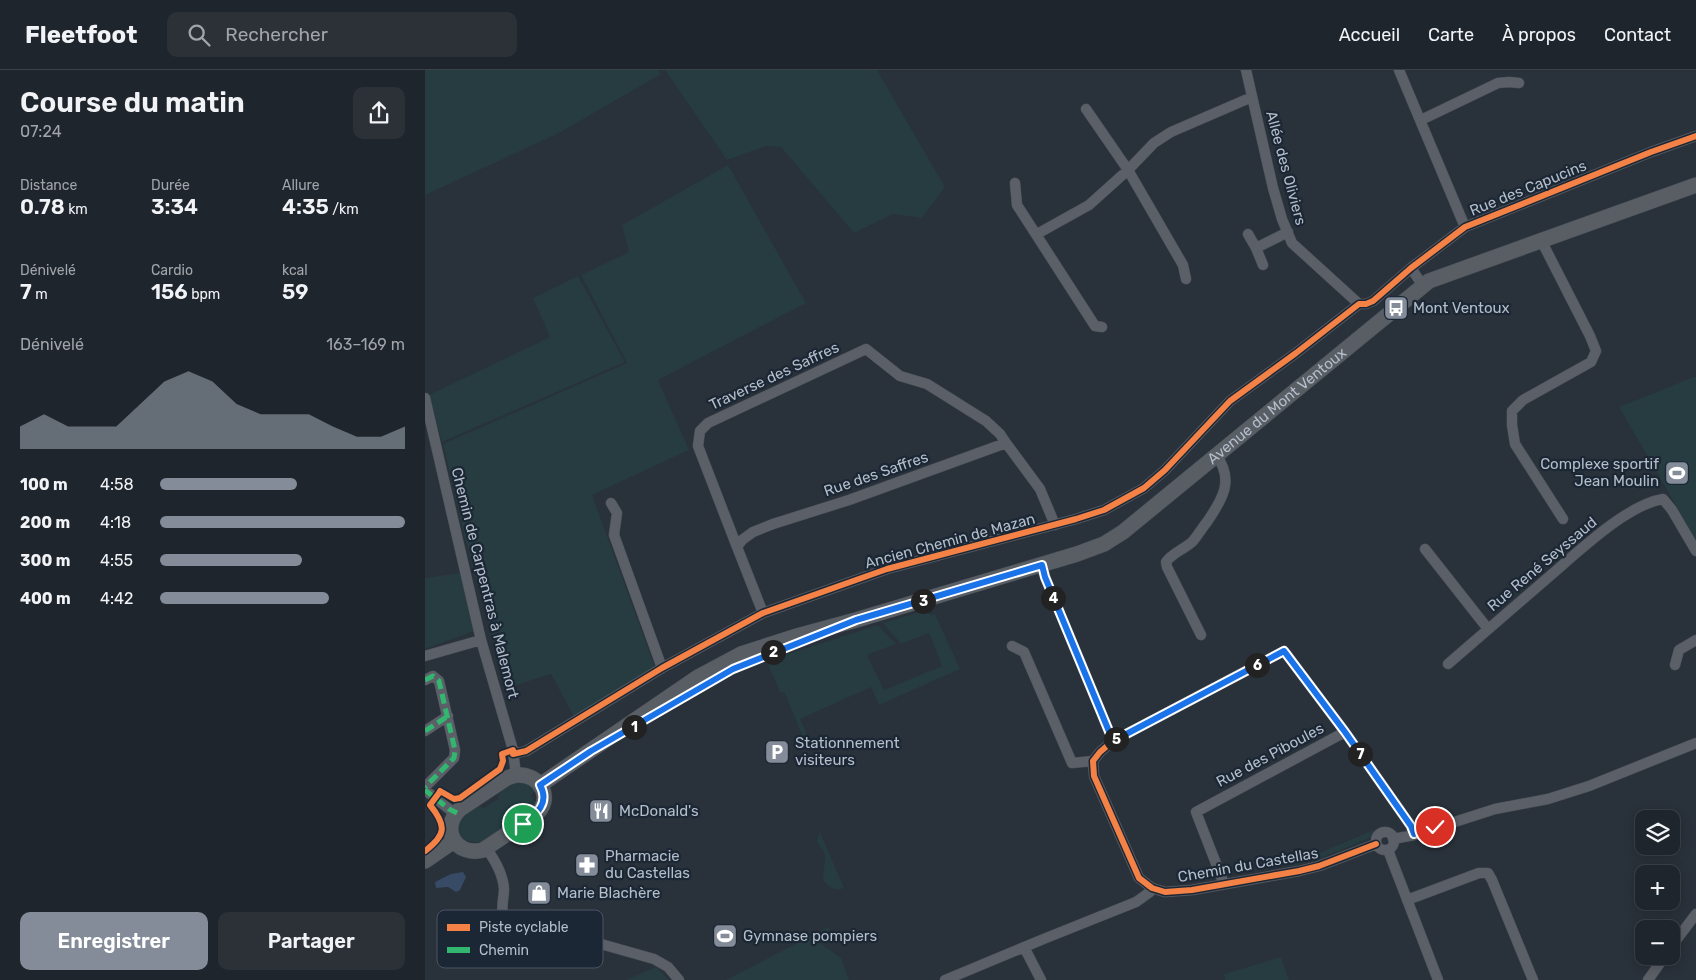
<!DOCTYPE html>
<html lang="fr">
<head>
<meta charset="utf-8">
<style>
	body { margin:0; font-family:Rubik,sans-serif; background:#2c3138; color:#f1f3f6; height:100vh; display:flex; flex-direction:column; font-size:19px; white-space:nowrap }
	* { box-sizing:border-box; margin:0 }
	p { font-size:16px; color:#a1a5a9 }
	.icon { flex:none; width:28px; height:28px; fill:none; stroke:currentColor; stroke-width:2; stroke-linecap:round; stroke-linejoin:round }
	.map { position:relative; flex:1; overflow:hidden }
	.details { display:flex; flex-direction:column; background:#1f252c; width:425px }
	.details>* { flex:none }
	.buttons { position:absolute; left:1210px; top:740px; display:grid; gap:10px }
	.buttons a { display:grid; place-items:center; width:45px; height:45px; border-radius:10px; background:#1f252c; box-shadow:0 2px 12px #0003,0 0 0 1px #3c4248; font-size:25px }
	.pin { position:absolute; display:grid; place-items:center; width:42px; height:42px; color:#fff; margin:-21px; border:2px solid #fff; border-radius:50%; box-shadow:0 1px 5px #0007 }
	.km { position:absolute; width:25px; height:25px; margin:-12px; border-radius:50%; background:#222; color:#fff; font-size:14px; line-height:25px; text-align:center }
	.round { display:grid; place-items:center; flex:none; width:52px; height:52px; border-radius:10px; background:#2c3138 }
	.summary { display:flex; align-items:center; justify-content:space-between; height:85px; padding:0 20px }
	h1 { font-size:28px; font-weight:600; line-height:38px }
	.figures { display:grid; grid-template-columns:repeat(3,1fr); gap:8px; height:85px; padding:5px 20px }
	.figures div { display:grid; align-content:center }
	.figures b { font-size:21px; font-weight:600 }
	.figures small { font-size:14px; font-weight:400 }
	.figures p { font-size:14px }
	.chart { height:140px; padding:10px 20px }
	.chart p { display:flex; justify-content:space-between }
	.chart svg { width:100%; height:90px; margin-top:5px; fill:#838c98; opacity:.7 }
	.button { display:flex; gap:10px; margin-top:auto; padding:10px 20px }
	.button a { flex:1; height:58px; border-radius:10px; background:#838c98; color:#fff; font-size:20px; font-weight:600; line-height:58px; text-align:center }
	.button a+a { background:#2c3138; color:#f1f3f6 }
	ul { padding:0 20px; list-style:none; font-size:16px }
	li { display:grid; grid-template-columns:80px 60px 1fr; align-items:center; height:38px }
	li i { height:12px; border-radius:6px; background:#838c98 }
	header { display:flex; align-items:center; gap:30px; box-sizing:border-box; height:70px; padding:0 25px; background:#1f252c; border-bottom:1px solid #3c4248 }
	header strong { font-size:24px }
	nav { display:flex; gap:28px; margin-inline-start:auto; font-size:18px }
	.search { width:350px; height:45px; background:#2c3138; display:flex; align-items:center; gap:12px; box-sizing:border-box; padding:0 18px; border-radius:10px; color:#a1a5a9; font-size:19px }
	main { display:flex; flex:1; min-height:0 }
	.map>svg:first-child { display:block }
</style>
</head>
<body>
<header>
<strong>Fleetfoot</strong>
<div class="search"><svg class="icon" aria-label="search" viewBox="0 0 24 24"><circle cx="10" cy="10" r="6"/><path d="M15 15l6 6"/></svg>Rechercher</div>
<nav><a>Accueil</a><a>Carte</a><a>À propos</a><a>Contact</a></nav>
</header>
<main>
<section class="details">
<div class="summary"><div><h1>Course du matin</h1><p>07:24</p></div><a class="round"><svg class="icon" aria-label="share" viewBox="0 0 24 24"><path d="M12 15V3M7 8l5-5 5 5M5 13v7h14v-7"/></svg></a></div>
<div class="figures">
<div><p>Distance</p><b>0.78<small> km</small></b></div>
<div><p>Durée</p><b>3:34</b></div>
<div><p>Allure</p><b>4:35<small> /km</small></b></div>
</div>
<div class="figures">
<div><p>Dénivelé</p><b>7<small> m</small></b></div>
<div><p>Cardio</p><b>156<small> bpm</small></b></div>
<div><p>kcal</p><b>59</b></div>
</div>
<div class="chart"><p><span>Dénivelé</span>163–169 m</p>
<svg viewBox="0 0 160 44" preserveAspectRatio="none"><path d="M0 44V33L10 27L20 33L30 33L40 33L50 22L60 11L70 6L80 11L90 22L100 27L110 27L120 27L130 33L140 38L150 38L160 33V44z"/></svg>
</div>
<ul>
<li><b>100 m</b>4:58<i style="width:56%"></i></li>
<li><b>200 m</b>4:18<i style="width:100%"></i></li>
<li><b>300 m</b>4:55<i style="width:58%"></i></li>
<li><b>400 m</b>4:42<i style="width:69%"></i></li>
</ul>
<div class="button"><a>Enregistrer</a><a>Partager</a></div>
</section>
<div class="map">
<svg width="1271" height="910" viewBox="0 0 1271 910">
	<rect width="100%" height="100%" fill="#29313a"/>
	<path fill="#263c40" d="M 0,0 L 233,0 L 236,4 L 134,63 L 0,125 Z
		M 240,0 L 452,0 L 520,117 L 497,148 L 468,144 L 429,163 L 356,77 L 341,76 L 302,90 Z
		M 303,95 L 381,233 L 233,310 L 264,380 L 167,425 L 230,597 L 149,647 L 126,604 L 82,618 L 40,468 L 18,374 L 202,293 L 156,205 L 204,182 L 197,155 Z
		M 153,206 L 200,292 L 17,372 L 4,325 L 125,267 L 108,228 Z
		M 1271,306 L 1271,470 L 1194,337 Z
		M 35,503 L 49,561 L 0,579 L 0,508 Z
		M 501,540 L 505,545 L 510,544 L 535,599 L 454,635 L 446,617 L 375,649 L 382,665 L 378,667 L 361,626 L 359,622 L 355,622 L 343,595 L 354,587 L 453,555 L 471,574 L 442,585 L 459,620 L 517,596 L 504,563 L 476,574 L 458,553 Z
		M 92,712 C 100,712 105,714 110,721 L 106,725 L 110,732 L 107,737 L 56,772 C 42,775 23,762 36,748 C 41,744 48,740 53,736 L 59,738 L 73,729 L 74,723 Z
		M 951,759 L 945,768 L 891,790 L 859,798 Z
		M 394,760 L 419,818 C 413,820 409,820 404,816 C 392,808 402,796 400,785 C 398,779 394,776 392,771 L 394,764 Z
		M 403,857 L 406,863 L 392,871 L 416,888 L 424,910 L 301,910 Z
		M 856,887 L 864,910 L 800,910 L 799,904 Z
		M 231,897 L 244,910 L 201,910 Z"/>
	<path fill="#374b66" d="M 38,802 L 41,807 L 35,820 L 31,822 L 23,817 L 11,818 L 10,812 L 26,804 Z"/>
	<g fill="none" stroke-linecap="round" stroke-linejoin="round">
		<defs>
			<path id="street" d="M 821,0 L 848,118 L 857,149 L 867,173 L 934,234
				M 974,0 L 1040,157
				M 661,39 L 703,100 L 758,195 L 761,209
				M 996,50 L 1073,13 L 1084,12 L 1094,13
				M 590,113 L 592,135 L 670,256 L 677,257
				M 612,164 L 664,135 L 703,100 L 729,73 L 746,62 L 827,27
				M 823,164 L 831,178
				M 1116,170 L 1165,266 L 1171,281 L 1166,292 L 1098,330 L 1087,341 L 1087,355 L 1090,374 L 1138,449
				M 838,195 L 831,178 L 863,162
				M 986,198 L 998,216
				M 934,234 L 941,234 L 948,231 L 986,198 L 1040,157 L 1226,82 L 1271,66
				M 0,328 L 56,570 L 88,680 L 91,705
				M 186,433 L 192,443 L 189,465 L 237,598
				M 312,477 L 273,376 L 275,361 L 283,353 L 441,279 L 475,306 L 502,314 L 561,351 L 575,364 L 581,373
				M 1000,479 L 1063,559
				M 617,495 L 620,507 L 688,671
				M 338,543 L 312,477 L 317,470 L 328,462 L 348,454 L 424,430 L 581,373 L 615,419 L 630,455
				M 776,565 L 742,497 L 741,492 C 747,483 760,479 768,471 C 773,465 777,458 782,452 C 797,430 810,410 791,385
				M 587,576 L 599,582 L 647,693 L 668,691
				M 0,586 L 56,570
				M 1023,594 C 1055,566 1087,539 1119,511 C 1149,486 1200,435 1238,429 L 1247,440 L 1271,481
				M 1250,595 L 1254,580 L 1271,570
				M 0,610 L 8,606 L 14,611 L 30,680 L 29,688 L 0,717
				M 0,661 L 23,646
				M 920,662 L 859,581 L 688,671 L 675,682 L 668,691 L 669,706 L 714,808 L 727,818 L 740,822 L 767,820 L 874,801 L 894,796 L 951,774
				M 88,684 L 101,681 L 237,598 L 338,543 L 462,499 L 651,449 L 679,440 L 719,418 L 740,400 L 805,331 L 871,283 L 934,234
				M 0,720 L 24,739 L 32,743
				M951 771a9 9 0 1 1 18 0a9 9 0 1 1-18 0Z
				M 968,769 L 989,765 L 1070,739 L 1123,729 L 1164,716 L 1271,673
				M 61,778 C 70,790 78,804 79,819 C 79,829 75,838 79,848 L 83,851 L 112,856 L 229,889 L 243,897 L 254,910
				M 963,780 L 1013,910
				M 799,814 L 771,742 L 920,662 L 986,756 L 989,765
				M 982,830 L 1054,803 L 1063,803 L 1067,810 L 1108,910
				M 599,877 L 616,910
				M 1246,877 L 1271,844
				M 520,910 L 621,868 L 711,832 L 725,822 L 727,818
				M 1223,910 L 1240,886"/>
			<g id="secondary">
				<path d="M 91,705 C 116,703 130,730 109,746 L 58,780 C 31,787 14,759 35,739 L 82,708 Z"/>
				<path id="s1" d="M 115,715 L 273,607 L 316,584 L 372,566 L 431,550 L 652,484 L 679,474 L 698,462 L 1004,211 L 1271,115"/>
				<path d="M 0,791 L 29,771"/>
			</g>
		</defs>
		<use href="#street" stroke="#484d54" stroke-width="11"/>
		<use href="#secondary" stroke="#484d54" stroke-width="16"/>
		<use href="#street" stroke="#5b5f67" stroke-width="10"/>
		<use href="#secondary" stroke="#595e65" stroke-width="15"/>
		<path stroke="#33b770" stroke-width="5" stroke-dasharray="10 5" stroke-linecap="butt" d="M 0,610 L 8,606 L 14,611 L 30,680 L 29,688 L 0,717
			M 0,661 L 23,646
			M 0,720 L 24,739 L 32,743"/>
		<defs>
			<path id="cycleway" d="M 920,662 L 859,581 L 688,671 L 675,682 L 668,691 L 669,706 L 714,808 L 727,818 L 740,822 L 767,820 L 874,801 L 894,796 L 951,774
				M 0,781 C 21,765 22,756 5,735 L 14,723 L 15,721 L 29,729 L 35,728 L 75,699 L 78,691 L 77,684 L 88,680 L 88,684 L 101,681 L 237,598 L 338,543 L 462,499 L 651,449 L 679,440 L 719,418 L 740,400 L 805,331 L 871,283 L 934,234 L 941,234 L 948,231 L 986,198 L 1040,157 L 1226,82 L 1271,66"/>
		</defs>
		<use href="#cycleway" stroke="#1c2735" stroke-width="9"/>
		<use href="#cycleway" stroke="#f48246" stroke-width="6"/>
	</g>
	<g fill="none" stroke-linecap="round" stroke-linejoin="round">
		<defs>
			<path id="route" d="M 98,754 C 112,744 125,733 115,715 L 166,681 L 308,599 L 431,550 L 617,495 L 620,507 L 688,671 L 859,581 L 920,662 L 986,756 L 989,764 L 1010,757"/>
		</defs>
		<use href="#route" stroke="#fff" stroke-width="10"/>
		<use href="#route" stroke="#1a73e8" stroke-width="6"/>
	</g>
	<defs>
		<symbol id="bus-square" viewBox="-11 -11 22 22"><rect x="-9" y="-9" width="18" height="18" rx="4" fill="#838c98" stroke="#1c2735"/><path d="M-5-6H5V4H4V6H2V4H-2V6H-4V4H-5ZM-3.5-4V0h7V-4ZM-3.5 1.2v1.5H-2V1.2ZM2 1.2v1.5H3.5V1.2Z" fill="#fff"/></symbol>
		<symbol id="stadium-square" viewBox="-11 -11 22 22"><rect x="-9" y="-9" width="18" height="18" rx="4" fill="#838c98" stroke="#1c2735"/><path d="M0-5a6.5 5 0 1 0 0 10a6.5 5 0 1 0 0-10ZM-3.5-1.8h7v3.6h-7Z" fill="#fff"/></symbol>
		<symbol id="parking-square" viewBox="-11 -11 22 22"><rect x="-9" y="-9" width="18" height="18" rx="4" fill="#838c98" stroke="#1c2735"/><path d="M-3.5-5.5H1a3.5 3.5 0 0 1 0 7H-1V5.5H-3.5ZM-1-3.4V-.6H.8a1.4 1.4 0 0 0 0-2.8Z" fill="#fff"/></symbol>
		<symbol id="restaurant-square" viewBox="-11 -11 22 22"><rect x="-9" y="-9" width="18" height="18" rx="4" fill="#838c98" stroke="#1c2735"/><path d="M-5-6h1v4h1v-4h1v4h1v-4h1v5L-1.5 .5V6h-2V.5L-5-1ZM5-6V6H3V1.5H1.5Q1.5-4 5-6Z" fill="#fff"/></symbol>
		<symbol id="pharmacy-square" viewBox="-11 -11 22 22"><rect x="-9" y="-9" width="18" height="18" rx="4" fill="#838c98" stroke="#1c2735"/><path d="M-2-6h4v4h4v4h-4v4h-4v-4h-4v-4h4Z" fill="#fff"/></symbol>
		<symbol id="shop-square" viewBox="-11 -11 22 22"><rect x="-9" y="-9" width="18" height="18" rx="4" fill="#838c98" stroke="#1c2735"/><path d="M-5-2.5h2.3a2.7 3.5 0 0 1 5.4 0H5L5.5 6h-11ZM-1.5-2.5h3a1.5 2.3 0 0 0-3 0Z" fill="#fff"/></symbol>
	</defs>
	<g fill-rule="evenodd">
		<use href="#bus-square" x="957" y="224" width="28" height="28"/>
		<use href="#stadium-square" x="1238" y="389" width="28" height="28"/>
		<use href="#parking-square" x="338" y="668" width="28" height="28"/>
		<use href="#restaurant-square" x="162" y="727" width="28" height="28"/>
		<use href="#pharmacy-square" x="148" y="781" width="28" height="28"/>
		<use href="#shop-square" x="100" y="809" width="28" height="28"/>
		<use href="#stadium-square" x="286" y="852" width="28" height="28"/>
	</g>
	<g text-anchor="middle" stroke-width="4.5" stroke-linejoin="round" paint-order="stroke">
		<g font-size="15" fill="#b4bdca" stroke="#1c2735">
			<text transform="translate(861 98) rotate(75)" y="5">Allée des Oliviers</text>
			<text transform="translate(1103 118) rotate(-22)" y="5">Rue des Capucins</text>
			<text transform="translate(349 306) rotate(-25)" y="5">Traverse des Saffres</text>
			<text dy="5" stroke="none"><textPath href="#s1" startOffset="841">Avenue du Mont Ventoux</textPath></text>
			<text transform="translate(451 404) rotate(-19)" y="5">Rue des Saffres</text>
			<text transform="translate(525 471) rotate(-15)" y="5">Ancien Chemin de Mazan</text>
			<text transform="translate(1117 494) rotate(-40)" y="5">Rue René Seyssaud</text>
			<text transform="translate(60 513) rotate(76)" y="5">Chemin de Carpentras à Malemort</text>
			<text transform="translate(845 685) rotate(-28)" y="5">Rue des Piboules</text>
			<text transform="translate(823 795) rotate(-10)" y="5">Chemin du Castellas</text>
		</g>
		<g font-size="15" fill="#b4bdca" stroke="#1c2735" text-anchor="start">
			<text x="988" y="243">Mont Ventoux</text>
			<text x="1234" y="399" text-anchor="end">Complexe sportif<tspan x="1234" dy="17">Jean Moulin</tspan></text>
			<text x="370" y="678">Stationnement<tspan x="370" dy="17">visiteurs</tspan></text>
			<text x="194" y="746">McDonald's</text>
			<text x="180" y="791">Pharmacie<tspan x="180" dy="17">du Castellas</tspan></text>
			<text x="132" y="828">Marie Blachère</text>
			<text x="318" y="871">Gymnase pompiers</text>
		</g>
	</g>
	<rect x="12" y="840" width="166" height="58" rx="8" fill="#1c2735" stroke="#4a5462" stroke-width="1"/>
	<rect x="22" y="854" width="23" height="7" fill="#f48246"/>
	<rect x="22" y="877" width="23" height="6" fill="#33b770"/>
	<g font-size="14" fill="#b4bdca">
		<text x="54" y="862">Piste cyclable</text>
		<text x="54" y="885">Chemin</text>
	</g>
</svg>
<div class="buttons">
<a><svg class="icon" aria-label="layers" viewBox="0 0 24 24"><path d="M12 4l9 5-9 5-9-5zM3 14l9 5 9-5"/></svg></a>
<a>+</a>
<a>−</a>
</div>
<div class="pin" style="left:98px;top:754px;background:#1e9e55"><svg class="icon" aria-label="arrive" viewBox="0 0 24 24"><path d="M6 21V4h12l-3 4 3 4H6"/></svg></div>
<div class="pin" style="left:1010px;top:757px;background:#d93025"><svg class="icon" aria-label="check" viewBox="0 0 24 24"><path d="M5 12l5 5 9-10"/></svg></div>
<b class="km" style="left:209px;top:657px">1</b>
<b class="km" style="left:348px;top:582px">2</b>
<b class="km" style="left:498px;top:531px">3</b>
<b class="km" style="left:628px;top:528px">4</b>
<b class="km" style="left:691px;top:669px">5</b>
<b class="km" style="left:832px;top:595px">6</b>
<b class="km" style="left:935px;top:684px">7</b>
</div>
</main>
</body>
</html>
